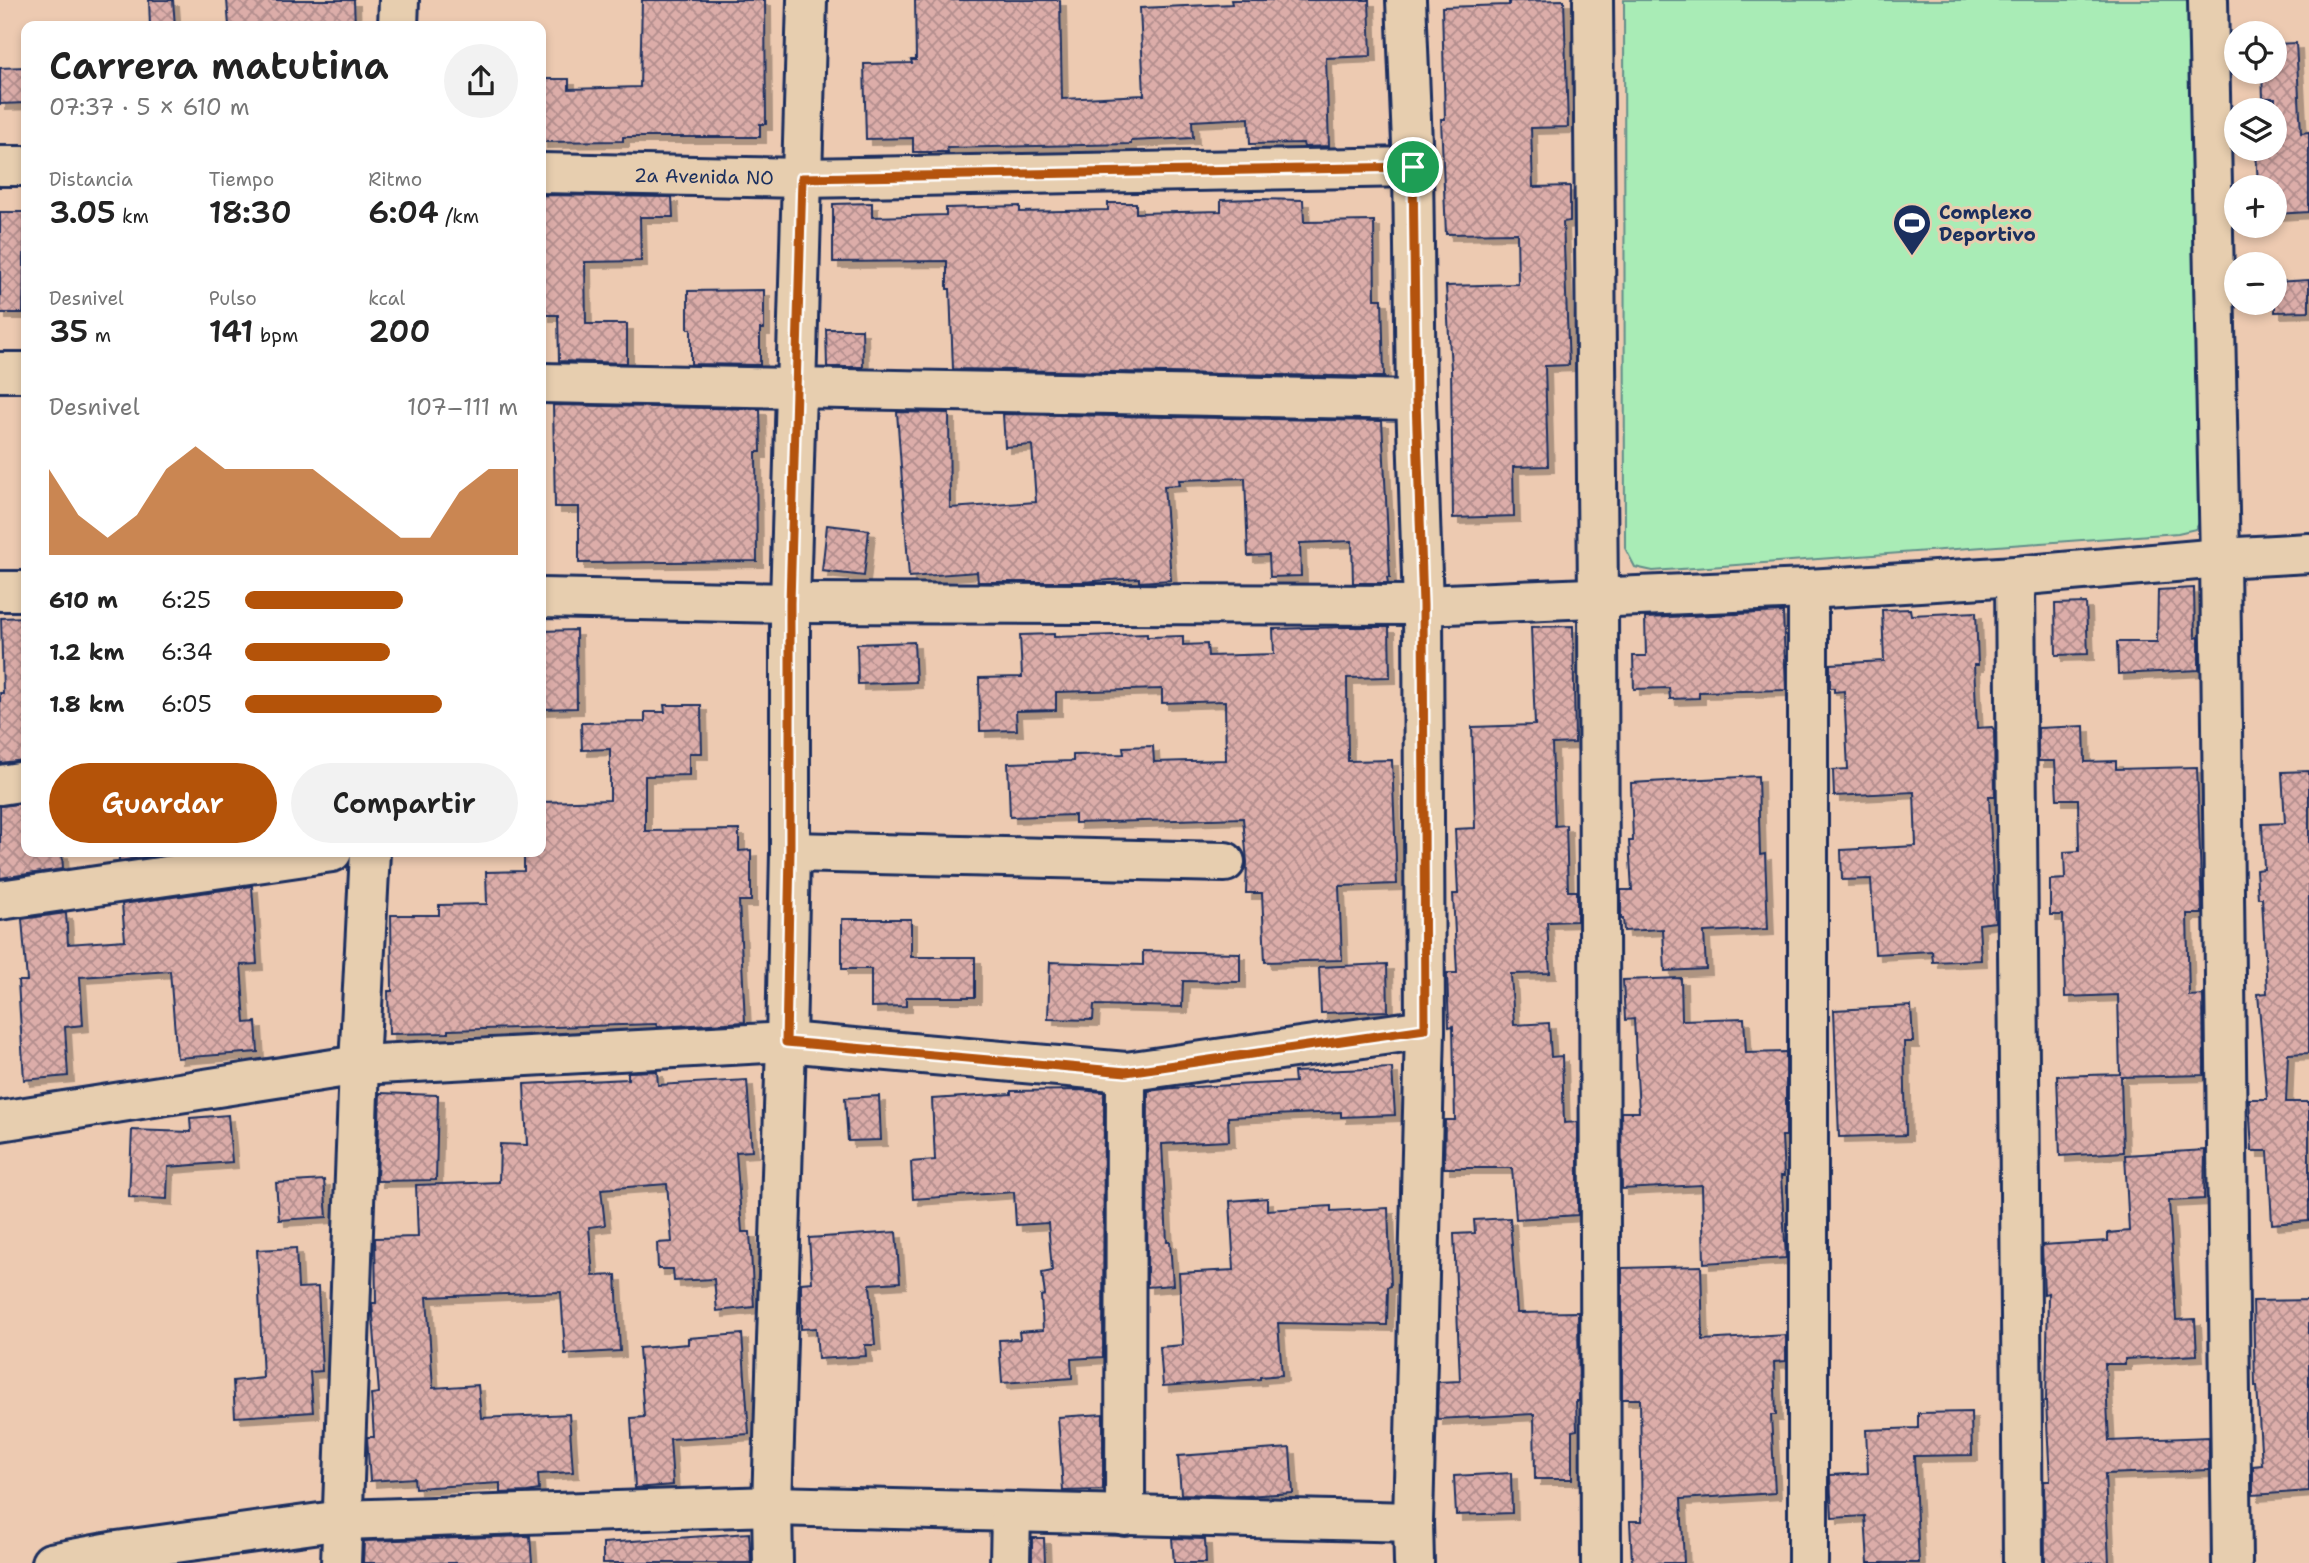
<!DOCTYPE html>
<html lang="es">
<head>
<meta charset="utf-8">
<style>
	body { margin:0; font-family:"Shantell Sans",sans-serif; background:#f2f2f2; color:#222; height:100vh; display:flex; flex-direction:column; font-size:26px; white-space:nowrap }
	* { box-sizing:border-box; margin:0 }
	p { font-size:23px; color:#767676 }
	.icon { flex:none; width:38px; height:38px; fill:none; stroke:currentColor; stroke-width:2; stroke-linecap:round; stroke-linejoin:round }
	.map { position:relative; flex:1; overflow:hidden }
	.details { position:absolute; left:21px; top:21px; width:525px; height:836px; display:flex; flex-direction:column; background:#fff; border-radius:14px; box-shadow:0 4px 10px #0003 }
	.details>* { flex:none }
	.tools { position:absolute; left:2224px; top:21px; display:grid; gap:14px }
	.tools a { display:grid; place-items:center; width:63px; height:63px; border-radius:50%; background:#fff; box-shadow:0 4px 10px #0003; font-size:35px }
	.pin { position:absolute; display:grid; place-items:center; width:60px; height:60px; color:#fff; margin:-30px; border:4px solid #fff; border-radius:50%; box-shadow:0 2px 7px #0007 }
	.round { display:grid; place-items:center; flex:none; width:74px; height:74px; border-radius:37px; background:#f2f2f2 }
	.headline { display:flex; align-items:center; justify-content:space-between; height:119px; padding:0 28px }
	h1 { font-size:38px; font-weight:600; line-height:52px }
	.metrics { display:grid; grid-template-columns:repeat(3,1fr); gap:10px; height:119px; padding:7px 28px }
	.metrics div { display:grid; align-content:center }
	.metrics b { font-size:30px; font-weight:600 }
	.metrics small { font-size:19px; font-weight:400 }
	.metrics p { font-size:19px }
	.chart { height:196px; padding:14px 28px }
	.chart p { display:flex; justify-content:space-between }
	.chart svg { width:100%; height:126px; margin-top:7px; fill:#b45309; opacity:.7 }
	.cta { display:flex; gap:14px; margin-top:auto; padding:14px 28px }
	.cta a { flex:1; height:80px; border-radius:42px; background:#b45309; color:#fff; font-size:28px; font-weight:600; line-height:80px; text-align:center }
	.cta a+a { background:#f2f2f2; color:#222 }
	ul { padding:0 28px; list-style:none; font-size:23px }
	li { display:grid; grid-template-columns:112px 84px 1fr; align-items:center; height:52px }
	li i { height:18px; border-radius:9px; background:#b45309 }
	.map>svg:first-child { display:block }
</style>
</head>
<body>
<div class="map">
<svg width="2309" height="1563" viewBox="0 0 2309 1563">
	<defs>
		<pattern id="building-cross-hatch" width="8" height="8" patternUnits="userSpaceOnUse" patternTransform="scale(1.75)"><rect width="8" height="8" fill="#dcada9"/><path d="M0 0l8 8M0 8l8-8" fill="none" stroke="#b28d8d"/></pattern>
		<filter id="shadow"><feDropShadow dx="6" dy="6" stdDeviation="0" flood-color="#0004"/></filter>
	</defs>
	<rect width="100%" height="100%" fill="#edcab1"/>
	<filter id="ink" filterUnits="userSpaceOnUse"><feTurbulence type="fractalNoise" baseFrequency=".0143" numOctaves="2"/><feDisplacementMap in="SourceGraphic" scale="14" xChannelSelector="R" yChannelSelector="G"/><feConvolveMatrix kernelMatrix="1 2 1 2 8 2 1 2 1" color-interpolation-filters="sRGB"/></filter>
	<g filter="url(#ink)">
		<path fill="#a9ecb6" stroke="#628e8a" stroke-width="2" d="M 1624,0 L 2196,0 L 2204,513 L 2196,529 L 2178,533 L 1653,571 L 1635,567 L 1625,548 Z"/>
		<path fill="url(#building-cross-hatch)" stroke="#1b2f5e" stroke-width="2" filter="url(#shadow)" d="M 149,0 L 173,0 L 175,26 L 150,26 Z
			M 227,0 L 354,0 L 355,26 L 229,26 Z
			M 642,0 L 765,0 L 766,124 L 760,124 L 760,137 L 623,137 L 623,141 L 541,142 L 541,79 L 569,79 L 569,89 L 640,87 Z
			M 915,0 L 1060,0 L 1062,99 L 1144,95 L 1140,8 L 1232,4 L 1231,0 L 1369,0 L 1371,56 L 1326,58 L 1329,146 L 1304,147 L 1303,143 L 1250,144 L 1249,118 L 1192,121 L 1193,138 L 1131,141 L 1131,144 L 947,148 L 948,152 L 913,152 L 913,138 L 866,139 L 864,64 L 912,63 L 911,60 L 916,60 Z
			M 1564,0 L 1568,127 L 1531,128 L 1533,187 L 1570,186 L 1570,221 L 1563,222 L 1569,365 L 1545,366 L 1548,466 L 1513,467 L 1514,516 L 1453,518 L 1451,369 L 1446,286 L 1518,284 L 1517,233 L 1446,234 L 1441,119 L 1445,119 L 1442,7 L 1509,5 L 1509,1 Z
			M 2296,43 L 2301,133 L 2309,132 L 2309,212 L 2275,214 L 2275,187 L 2258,187 L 2256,149 L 2275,149 L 2275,98 L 2263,98 L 2262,72 L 2275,72 L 2275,44 Z
			M 26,67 L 26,103 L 0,104 L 0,68 Z
			M 541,195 L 672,197 L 673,217 L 640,217 L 641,261 L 585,262 L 586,324 L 627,324 L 627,363 L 559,361 L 558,315 L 544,315 L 543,274 L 541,274 Z
			M 1257,199 L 1303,200 L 1304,222 L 1374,221 L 1375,299 L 1382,299 L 1384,377 L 953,369 L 950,289 L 947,289 L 947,261 L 833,262 L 833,204 L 872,203 L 872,217 L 946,215 L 946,208 L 1020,206 L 1020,212 L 1108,210 L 1108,203 L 1136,203 L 1136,213 L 1221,211 L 1221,200 Z
			M 0,212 L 25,212 L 23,313 L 0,313 Z
			M 2309,280 L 2309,311 L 2275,312 L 2275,282 Z
			M 764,290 L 764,329 L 760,329 L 760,365 L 691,364 L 691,329 L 688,329 L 688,291 Z
			M 826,329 L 862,329 L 863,367 L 827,367 Z
			M 553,405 L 760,409 L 761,452 L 756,452 L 757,561 L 579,563 L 579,507 L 555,507 Z
			M 897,412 L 949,413 L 950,508 L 1036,502 L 1032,445 L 1005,447 L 1003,414 L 1382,421 L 1390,577 L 1387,577 L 1388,583 L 1353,583 L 1352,541 L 1300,543 L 1301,576 L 1270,577 L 1269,555 L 1248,556 L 1245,478 L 1179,480 L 1180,485 L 1164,486 L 1171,580 L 1139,582 L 1139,578 L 1081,582 L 978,582 L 977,572 L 909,577 Z
			M 827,525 L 869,530 L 864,576 L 822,571 Z
			M 2194,588 L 2195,638 L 2199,637 L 2199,670 L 2118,674 L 2117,642 L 2157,642 L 2158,590 Z
			M 2086,603 L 2088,654 L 2056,655 L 2055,604 Z
			M 1910,609 L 1911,615 L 1976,612 L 1978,665 L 1974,665 L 1977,728 L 1992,727 L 1994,730 L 1995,796 L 1989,796 L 1995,922 L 1979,924 L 1981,960 L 1933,962 L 1932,951 L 1875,954 L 1871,879 L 1842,880 L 1841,850 L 1916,846 L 1914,792 L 1834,796 L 1833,770 L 1848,769 L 1844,691 L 1834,692 L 1834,688 L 1830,688 L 1830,664 L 1884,661 L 1882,610 Z
			M 1783,612 L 1786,690 L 1699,692 L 1699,698 L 1670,699 L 1669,688 L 1634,689 L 1633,656 L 1646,656 L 1645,618 Z
			M 26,617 L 26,760 L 0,763 L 0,693 L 3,693 L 1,618 Z
			M 1573,626 L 1575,743 L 1552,744 L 1555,826 L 1566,825 L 1568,891 L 1577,891 L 1577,921 L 1547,922 L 1550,973 L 1511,974 L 1514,1025 L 1549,1023 L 1551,1057 L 1562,1056 L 1564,1123 L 1578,1122 L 1578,1215 L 1516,1219 L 1512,1168 L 1444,1168 L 1445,1120 L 1455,1120 L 1453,1026 L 1449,1027 L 1447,973 L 1457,973 L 1453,894 L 1458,894 L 1455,829 L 1475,828 L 1472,727 L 1535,725 L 1531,627 Z
			M 1345,627 L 1389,627 L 1390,677 L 1347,678 L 1348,761 L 1392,760 L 1397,884 L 1339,886 L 1342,960 L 1265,962 L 1262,893 L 1246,893 L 1247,862 L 1243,818 L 1075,823 L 1075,815 L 1010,817 L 1008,763 L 1073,761 L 1073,755 L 1124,754 L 1123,747 L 1153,746 L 1154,762 L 1226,760 L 1225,701 L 1162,703 L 1162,689 L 1056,692 L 1056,710 L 1016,711 L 1017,730 L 980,731 L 979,678 L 1022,677 L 1020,635 L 1054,634 L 1054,637 L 1147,634 L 1147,637 L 1183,636 L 1183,645 L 1207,644 L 1208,656 L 1274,654 L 1273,629 Z
			M 576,630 L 577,708 L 541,709 L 541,631 Z
			M 914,642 L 916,682 L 858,684 L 857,644 Z
			M 664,705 L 701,705 L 702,753 L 689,753 L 689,775 L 645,776 L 645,831 L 739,830 L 739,851 L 751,850 L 751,901 L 739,901 L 745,1022 L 657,1027 L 656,1024 L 448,1030 L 448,1033 L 389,1034 L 388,991 L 392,991 L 391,915 L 439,915 L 439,905 L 487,904 L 486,872 L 524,871 L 524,852 L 541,852 L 541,802 L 610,800 L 610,749 L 582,750 L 581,723 L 645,722 L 645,712 L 665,712 Z
			M 2084,726 L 2085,762 L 2116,761 L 2116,769 L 2197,767 L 2202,914 L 2187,914 L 2189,996 L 2203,995 L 2204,1075 L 2121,1077 L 2123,1152 L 2060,1156 L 2057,1076 L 2120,1074 L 2118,995 L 2065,997 L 2063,915 L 2050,915 L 2050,880 L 2065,879 L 2064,852 L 2079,851 L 2078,799 L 2057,799 L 2055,761 L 2038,761 L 2038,728 Z
			M 2309,771 L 2309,1053 L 2288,1054 L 2286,1102 L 2309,1102 L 2309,1221 L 2272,1224 L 2268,1151 L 2252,1151 L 2249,1099 L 2267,1099 L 2258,994 L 2267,993 L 2262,898 L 2258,898 L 2256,870 L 2264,869 L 2262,824 L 2285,823 L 2282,772 Z
			M 1758,776 L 1760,855 L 1765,854 L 1768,929 L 1704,932 L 1706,969 L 1665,971 L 1663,929 L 1624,931 L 1623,919 L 1621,919 L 1621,890 L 1632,890 L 1629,841 L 1633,841 L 1631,783 Z
			M 26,803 L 26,852 L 62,852 L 63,869 L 0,878 L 0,806 Z
			M 119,852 L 177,852 L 119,861 Z
			M 252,886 L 257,964 L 241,965 L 245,1023 L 256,1022 L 258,1052 L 177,1058 L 170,971 L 80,977 L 83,1025 L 65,1027 L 68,1076 L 24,1080 L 18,981 L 27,981 L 22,919 L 66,913 L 68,944 L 125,940 L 122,904 Z
			M 842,919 L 911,919 L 911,957 L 975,957 L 975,997 L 906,997 L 906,1006 L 871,1007 L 871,969 L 842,969 Z
			M 1143,951 L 1240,953 L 1240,982 L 1183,981 L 1182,1007 L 1094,1005 L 1093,1020 L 1048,1019 L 1050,962 L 1143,965 Z
			M 1387,964 L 1388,1011 L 1321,1013 L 1319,967 Z
			M 1681,978 L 1682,1020 L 1744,1018 L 1746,1053 L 1786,1052 L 1786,1136 L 1782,1136 L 1784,1176 L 1781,1176 L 1786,1258 L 1704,1263 L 1702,1185 L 1622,1189 L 1621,1112 L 1639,1112 L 1634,1019 L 1625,1020 L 1623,980 Z
			M 1911,1006 L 1913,1042 L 1904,1042 L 1906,1135 L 1839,1137 L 1834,1010 Z
			M 1392,1068 L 1395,1115 L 1341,1117 L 1341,1112 L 1228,1117 L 1229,1141 L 1162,1144 L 1167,1242 L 1170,1242 L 1173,1285 L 1147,1287 L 1148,1091 L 1173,1088 L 1295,1082 L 1294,1072 Z
			M 657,1071 L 658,1085 L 747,1080 L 752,1151 L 736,1152 L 742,1232 L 750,1232 L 754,1307 L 717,1311 L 714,1279 L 674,1281 L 673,1269 L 658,1269 L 657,1243 L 672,1242 L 667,1184 L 601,1189 L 605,1225 L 589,1227 L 593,1276 L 616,1275 L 620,1351 L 565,1354 L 561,1292 L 427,1297 L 433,1388 L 478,1385 L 481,1418 L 569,1414 L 573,1472 L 538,1474 L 539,1490 L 527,1492 L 500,1493 L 500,1483 L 415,1488 L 414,1478 L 370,1481 L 367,1437 L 374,1437 L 371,1394 L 379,1393 L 372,1303 L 376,1303 L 375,1238 L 418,1237 L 416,1185 L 499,1182 L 500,1144 L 527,1145 L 524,1084 L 628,1079 L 628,1072 Z
			M 1078,1090 L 1104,1092 L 1103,1357 L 1071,1359 L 1072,1378 L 1002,1383 L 999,1340 L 1020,1339 L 1019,1332 L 1043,1330 L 1041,1296 L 1045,1295 L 1042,1273 L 1052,1271 L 1048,1223 L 1016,1225 L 1014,1192 L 913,1199 L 911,1162 L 935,1160 L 932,1099 L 1011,1094 L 1011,1091 Z
			M 380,1093 L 438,1095 L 436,1180 L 377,1181 Z
			M 879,1096 L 881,1140 L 848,1141 L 845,1098 Z
			M 228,1115 L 232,1162 L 168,1167 L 167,1199 L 129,1197 L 132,1130 L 191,1132 L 190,1118 Z
			M 2205,1150 L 2204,1199 L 2169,1201 L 2176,1320 L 2195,1319 L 2197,1355 L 2125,1359 L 2125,1364 L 2105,1364 L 2109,1441 L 2209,1437 L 2209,1470 L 2105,1474 L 2109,1563 L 2045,1563 L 2044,1481 L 2050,1481 L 2046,1402 L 2048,1293 L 2044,1294 L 2042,1245 L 2108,1241 L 2108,1233 L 2129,1231 L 2125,1155 Z
			M 324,1180 L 327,1217 L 279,1220 L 276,1183 Z
			M 1267,1198 L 1267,1210 L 1331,1206 L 1331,1211 L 1388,1208 L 1391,1286 L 1388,1287 L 1387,1325 L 1278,1323 L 1282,1375 L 1260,1377 L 1260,1379 L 1163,1386 L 1160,1347 L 1183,1345 L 1179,1273 L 1234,1270 L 1230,1201 Z
			M 1510,1218 L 1517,1313 L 1578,1312 L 1579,1401 L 1576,1401 L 1577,1430 L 1572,1431 L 1572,1479 L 1535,1479 L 1534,1414 L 1437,1419 L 1438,1382 L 1460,1381 L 1454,1234 L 1475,1233 L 1474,1220 Z
			M 896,1232 L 900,1282 L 870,1284 L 875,1345 L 865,1345 L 866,1356 L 818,1359 L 816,1328 L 801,1329 L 801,1283 L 812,1282 L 809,1238 Z
			M 296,1248 L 298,1288 L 318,1287 L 322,1371 L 310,1372 L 313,1412 L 235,1417 L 233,1381 L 263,1378 L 257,1250 Z
			M 1701,1266 L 1703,1340 L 1786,1335 L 1786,1361 L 1774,1362 L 1776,1415 L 1771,1415 L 1775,1493 L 1681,1499 L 1684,1563 L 1632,1563 L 1630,1521 L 1642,1521 L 1640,1399 L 1622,1399 L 1622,1268 Z
			M 2309,1300 L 2309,1491 L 2253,1495 L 2253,1466 L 2262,1465 L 2257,1386 L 2255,1386 L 2253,1301 Z
			M 742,1334 L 749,1434 L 670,1439 L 673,1485 L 635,1488 L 631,1418 L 644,1417 L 639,1348 L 688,1344 L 688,1338 Z
			M 1971,1412 L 1972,1455 L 1914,1456 L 1919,1563 L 1868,1563 L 1865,1516 L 1832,1518 L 1830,1475 L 1868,1473 L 1866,1430 L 1918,1428 L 1918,1413 Z
			M 1103,1414 L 1103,1490 L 1063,1491 L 1058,1417 Z
			M 1290,1448 L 1293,1493 L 1245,1496 L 1181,1494 L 1178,1456 Z
			M 1511,1473 L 1512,1513 L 1456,1515 L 1454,1476 Z
			M 749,1533 L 751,1563 L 603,1563 L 603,1543 Z
			M 530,1536 L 532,1563 L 363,1563 L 364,1541 Z
			M 1032,1538 L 1044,1538 L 1045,1563 L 1032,1563 Z
			M 1172,1538 L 1205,1539 L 1206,1563 L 1174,1563 Z"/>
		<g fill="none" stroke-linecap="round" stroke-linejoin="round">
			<defs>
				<g id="minor">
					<path d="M 1406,0 L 1413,167 L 1416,400 L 1423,605 L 1425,1029 L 1413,1522 L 1414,1563"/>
					<path d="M 1593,0 L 1598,598 L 1601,1563"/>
					<path d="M 2208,0 L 2220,558 L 2232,1563"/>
					<path d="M 398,26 L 399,0"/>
					<path d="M 0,166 L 26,166"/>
					<path id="s1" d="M 541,173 L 802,178 L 1413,167"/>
					<path d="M 0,372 L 26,372"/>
					<path d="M 541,383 L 1416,400"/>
					<path d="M 2015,576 L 2023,1563"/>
					<path d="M 0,591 L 26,591"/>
					<path d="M 541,598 L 790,603 L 1423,605 L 1808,589 L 2015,576 L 2220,558 L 2309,553"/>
					<path d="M 0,785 L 26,781"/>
					<path d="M 790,852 L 1225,862"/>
					<path d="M 0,900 L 332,852"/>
					<path d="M 0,1121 L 359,1065 L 786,1042 L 1126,1072 L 1425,1029"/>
					<path d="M 1125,1516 L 1126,1072"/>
					<path d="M 51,1563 L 117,1551 L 342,1520 L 772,1506 L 1413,1522"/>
					<path d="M 341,1563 L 359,1065 L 370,852"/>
					<path d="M 773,1563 L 772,1506 L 786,1042 L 790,852 L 790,603 L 807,0"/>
					<path d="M 1010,1563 L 1011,1513"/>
					<path d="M 1808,1563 L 1808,589"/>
				</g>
			</defs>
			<use href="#minor" stroke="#1b2f5e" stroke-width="44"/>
			<use href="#minor" stroke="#e7ceaf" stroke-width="38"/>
		</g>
	</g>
	<g fill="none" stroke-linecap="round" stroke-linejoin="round" filter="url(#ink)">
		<defs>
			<path id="route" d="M 1413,167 L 1416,400 L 1423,605 L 1425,1029 L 1126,1072 L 786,1042 L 790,852 L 790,603 L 802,178 Z"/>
		</defs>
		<use href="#route" stroke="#fff" stroke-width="14"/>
		<use href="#route" stroke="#b45309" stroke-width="9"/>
	</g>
	<defs>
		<symbol id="stadium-pin" viewBox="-11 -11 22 30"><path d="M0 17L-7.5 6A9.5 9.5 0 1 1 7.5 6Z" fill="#1b2f5e" stroke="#e7ceaf"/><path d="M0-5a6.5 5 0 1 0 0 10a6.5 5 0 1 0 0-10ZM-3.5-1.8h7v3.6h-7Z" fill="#fff"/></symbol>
	</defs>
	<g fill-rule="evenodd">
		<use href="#stadium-pin" x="1890" y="201" width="44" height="60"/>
	</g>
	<g text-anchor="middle" stroke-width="6" stroke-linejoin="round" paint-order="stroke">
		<g font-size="19" fill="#1b2f5e" stroke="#e7ceaf">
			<text dy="7" stroke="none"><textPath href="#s1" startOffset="163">2a Avenida NO</textPath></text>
		</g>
		<g font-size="19" font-weight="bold" fill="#1b2f5e" stroke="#e7ceaf" text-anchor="start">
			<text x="1939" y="219">Complexo<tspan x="1939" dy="22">Deportivo</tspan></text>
		</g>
	</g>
</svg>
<div class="tools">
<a><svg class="icon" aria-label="locate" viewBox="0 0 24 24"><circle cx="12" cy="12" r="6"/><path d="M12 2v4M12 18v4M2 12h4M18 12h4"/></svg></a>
<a><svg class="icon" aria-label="layers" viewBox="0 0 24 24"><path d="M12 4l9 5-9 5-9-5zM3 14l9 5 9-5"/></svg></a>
<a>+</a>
<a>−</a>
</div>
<div class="pin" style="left:1413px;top:167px;background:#1e9e55"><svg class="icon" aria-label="arrive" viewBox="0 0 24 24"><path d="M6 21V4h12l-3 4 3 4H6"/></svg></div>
<section class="details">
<div class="headline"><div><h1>Carrera matutina</h1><p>07:37 · 5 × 610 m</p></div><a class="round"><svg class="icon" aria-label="share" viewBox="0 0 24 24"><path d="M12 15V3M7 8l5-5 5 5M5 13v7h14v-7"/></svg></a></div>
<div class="metrics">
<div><p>Distancia</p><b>3.05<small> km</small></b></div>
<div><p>Tiempo</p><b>18:30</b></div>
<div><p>Ritmo</p><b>6:04<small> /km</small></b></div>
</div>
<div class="metrics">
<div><p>Desnivel</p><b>35<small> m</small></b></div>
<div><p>Pulso</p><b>141<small> bpm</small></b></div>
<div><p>kcal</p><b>200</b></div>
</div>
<div class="chart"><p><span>Desnivel</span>107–111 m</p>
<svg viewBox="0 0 160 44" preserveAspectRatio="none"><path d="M0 44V14L10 30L20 38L30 30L40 14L50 6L60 14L70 14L80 14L90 14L100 22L110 30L120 38L130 38L140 22L150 14L160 14V44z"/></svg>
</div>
<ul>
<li><b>610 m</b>6:25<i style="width:58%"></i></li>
<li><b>1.2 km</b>6:34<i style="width:53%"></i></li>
<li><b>1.8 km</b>6:05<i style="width:72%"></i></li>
</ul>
<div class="cta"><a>Guardar</a><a>Compartir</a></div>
</section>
</div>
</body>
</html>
